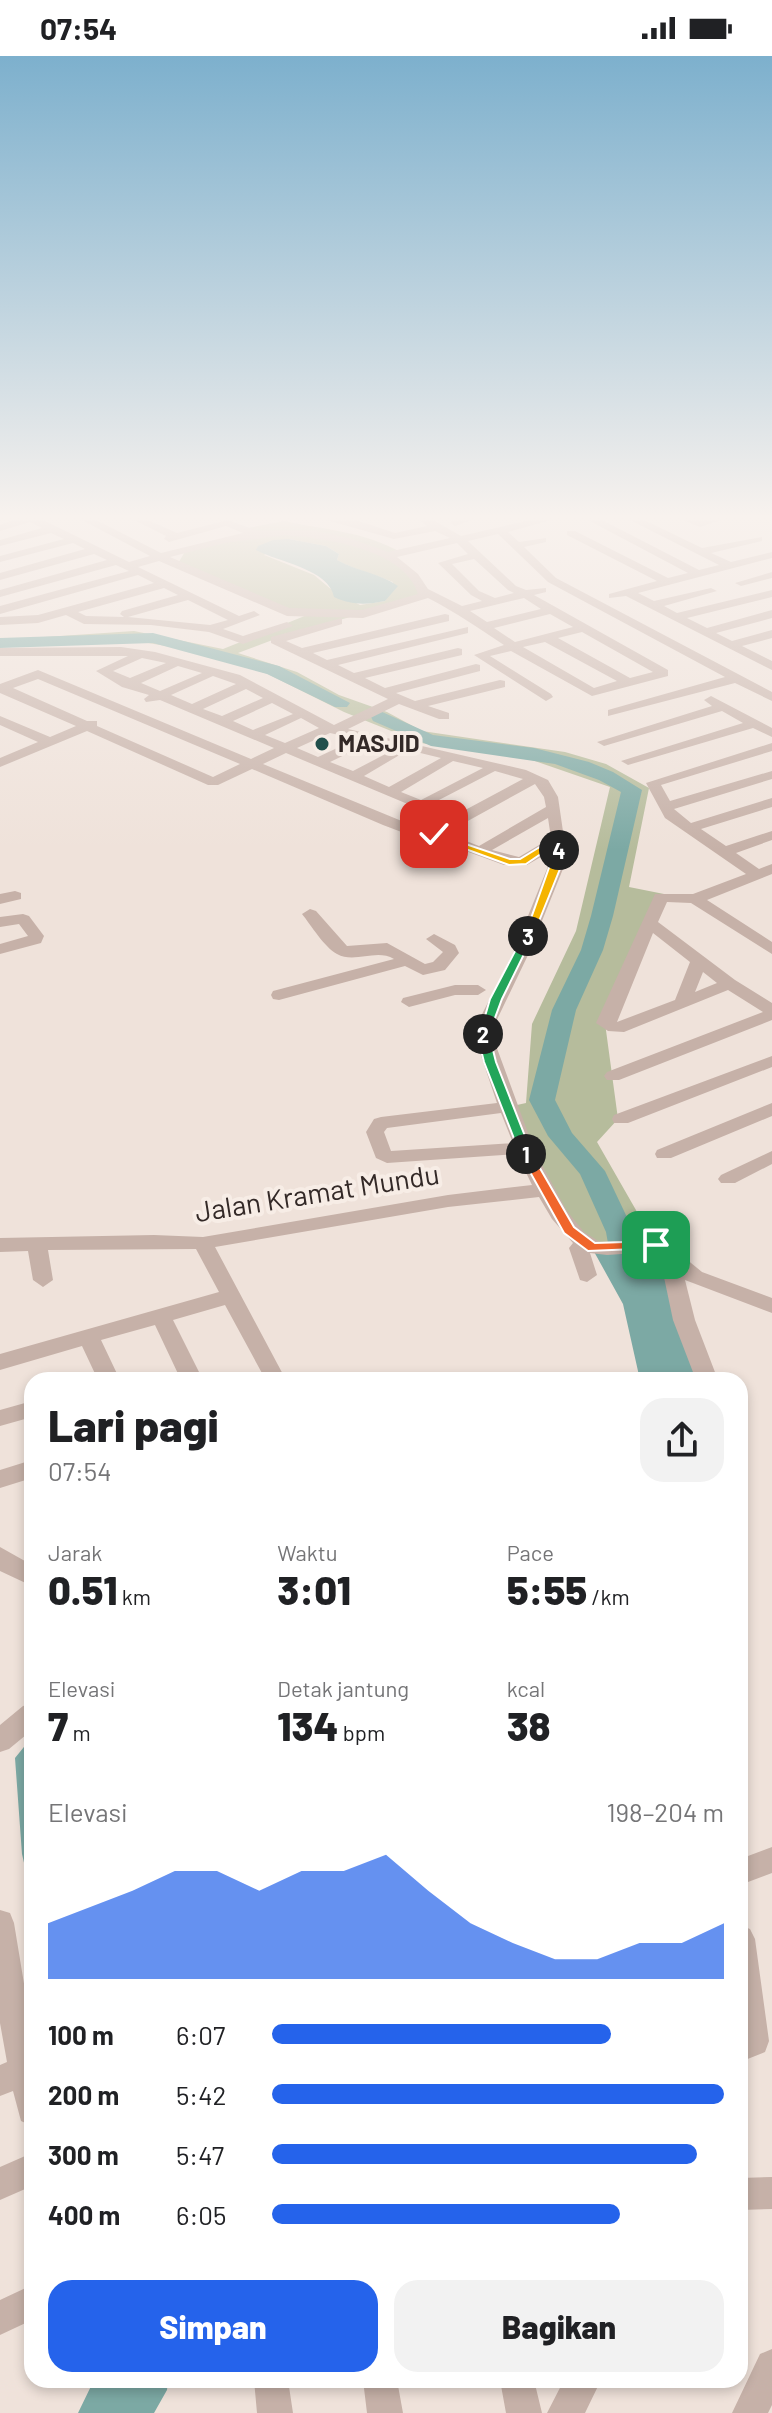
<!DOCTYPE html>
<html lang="id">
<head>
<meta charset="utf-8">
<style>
	body { margin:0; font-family:Barlow,sans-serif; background:#f2f2f2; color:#202124; height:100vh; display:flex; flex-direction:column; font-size:30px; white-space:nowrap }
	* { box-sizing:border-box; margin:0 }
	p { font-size:26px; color:#757577 }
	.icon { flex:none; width:44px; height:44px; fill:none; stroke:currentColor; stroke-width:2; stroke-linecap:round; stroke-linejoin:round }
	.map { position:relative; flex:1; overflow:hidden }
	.sheet { position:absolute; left:24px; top:1316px; width:724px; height:1016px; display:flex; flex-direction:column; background:#fff; border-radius:24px; box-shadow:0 4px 12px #0003 }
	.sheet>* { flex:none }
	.pin { position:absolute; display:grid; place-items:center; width:68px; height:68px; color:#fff; margin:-34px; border-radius:16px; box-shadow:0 4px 12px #0006 }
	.km { position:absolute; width:40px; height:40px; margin:-20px; border-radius:50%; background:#222; color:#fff; font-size:22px; line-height:40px; text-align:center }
	.round { display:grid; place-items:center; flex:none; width:84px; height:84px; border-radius:24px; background:#f2f2f2 }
	.summary { display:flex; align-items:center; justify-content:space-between; height:136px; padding:0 24px }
	h1 { font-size:44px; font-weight:800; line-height:60px }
	.stats { display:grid; grid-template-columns:repeat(3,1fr); gap:12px; height:136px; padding:8px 24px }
	.stats div { display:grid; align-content:center }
	.stats b { font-size:40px; font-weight:800 }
	.stats small { font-size:22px; font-weight:400 }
	.stats p { font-size:22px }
	.chart { height:224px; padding:16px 24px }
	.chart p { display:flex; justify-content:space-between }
	.chart svg { width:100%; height:144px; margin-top:8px; fill:#2563eb; opacity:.7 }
	.button { display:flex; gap:16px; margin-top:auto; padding:16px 24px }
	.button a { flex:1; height:92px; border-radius:24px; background:#2563eb; color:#fff; font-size:32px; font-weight:800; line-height:92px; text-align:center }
	.button a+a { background:#f2f2f2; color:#202124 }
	ul { padding:0 24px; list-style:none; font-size:26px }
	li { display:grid; grid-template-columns:128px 96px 1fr; align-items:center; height:60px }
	li i { height:20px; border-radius:10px; background:#2563eb }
	.status { display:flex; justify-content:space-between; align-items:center; height:56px; padding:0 40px; background:#fff; direction:ltr }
	.status svg { height:22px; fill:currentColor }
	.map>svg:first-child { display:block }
</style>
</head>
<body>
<div class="status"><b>07:54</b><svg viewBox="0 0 49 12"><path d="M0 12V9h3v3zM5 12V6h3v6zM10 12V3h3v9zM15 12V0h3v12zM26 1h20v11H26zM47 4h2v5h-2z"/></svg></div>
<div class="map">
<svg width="772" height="2357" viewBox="0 0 772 2357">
	<rect width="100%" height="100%" fill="#efe2da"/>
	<path fill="#b6bc9c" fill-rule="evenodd" d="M 284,465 C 325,474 364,475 402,497 L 389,500 L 400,508 L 424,540 L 283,580 L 238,597 L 297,616 L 339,639 L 387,656 L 422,675 L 565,696 L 606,708 L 649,732 L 629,831 L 669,839 L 605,967 L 618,1063 L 597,1086 L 656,1189 L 624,1191 L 585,1185 L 503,1052 L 526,1047 L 532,968 L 576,875 L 610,731 L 529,703 L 421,687 L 344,656 L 268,618 L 190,594 L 136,585 L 42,590 L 45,581 L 134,575 L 223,593 L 307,559 L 287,556 L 177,509 L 186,494 L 252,477 L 243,473 ZM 289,483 L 326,490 L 339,498 L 337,504 C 355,514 374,518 393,526 L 385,545 L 360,549 L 332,534 L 314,519 L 264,499 Z"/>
	<path fill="#7ca9a4" d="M 289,483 L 326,490 L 339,498 L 337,504 C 357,515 379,517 398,530 L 385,545 C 366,549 351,549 334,541 C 329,513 278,506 256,494 L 258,490 L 273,484 Z
		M 656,1189 L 707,1324 L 640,1324 L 623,1248 L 592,1192 Z
		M 32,1681 L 32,1842 L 22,1798 L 15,1702 Z
		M 94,2324 L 168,2324 L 167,2334 L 154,2357 L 78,2357 Z"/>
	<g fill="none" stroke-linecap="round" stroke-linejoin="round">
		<path fill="#7ca9a4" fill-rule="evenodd" d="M 153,577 L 279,610 L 350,647 L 347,651 L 335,651 L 267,618 L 153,587 L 0,592 L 0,582 Z
			M 380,655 L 433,679 L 534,692 L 589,706 L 613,716 L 642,734 L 613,860 L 603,894 L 576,954 L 555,1044 L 572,1077 L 605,1115 L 634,1176 L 646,1221 L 642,1228 L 632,1231 L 622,1228 L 611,1204 L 606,1176 L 580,1118 L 548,1080 L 529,1044 L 552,954 L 581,894 L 591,860 L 621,736 L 599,724 L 555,708 L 431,690 L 373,665 L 371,661 L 373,657 Z"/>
		<path fill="#c6b1a8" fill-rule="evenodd" d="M 14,464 L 43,464 L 129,506 L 150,500 L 82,464 L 96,464 L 161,497 L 243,477 L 226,470 L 169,486 L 164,483 L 166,480 L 134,464 L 148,464 L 177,477 L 228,464 L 258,475 L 316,475 L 352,483 L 388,496 L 450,482 L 435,475 L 394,483 L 326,464 L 356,464 L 395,477 L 427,470 L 419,464 L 433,464 L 461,480 L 530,464 L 551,464 L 508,476 L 519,486 L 546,482 L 546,486 L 524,491 L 556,522 L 772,636 L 772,645 L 735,627 L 608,660 L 608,654 L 725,621 L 548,526 L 498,478 L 468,485 L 516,530 L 526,534 L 546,532 L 546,536 L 534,539 L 668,614 L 668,620 L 592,640 L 511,595 L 490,600 L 551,638 L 553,641 L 546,645 L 474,599 L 504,589 C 477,571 457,557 428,542 L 363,562 L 287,560 L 159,505 L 138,511 L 239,560 L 254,555 L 260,559 L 223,573 L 243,580 L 287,566 L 293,570 L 243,588 L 209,576 L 151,569 L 84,568 L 66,559 L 38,567 L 0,569 L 0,561 L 38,559 L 154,527 L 138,519 L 0,558 L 0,550 L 129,515 L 116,509 L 0,541 L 0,534 L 107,504 L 94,498 L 0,524 L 0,517 L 85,493 L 73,487 L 0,506 L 0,500 L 64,483 L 51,477 L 0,490 L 0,484 L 42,472 L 30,466 L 0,475 L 0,469 ZM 285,479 C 324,482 405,493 418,538 L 362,554 L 289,552 L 170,501 L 225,487 ZM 457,487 L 468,498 L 438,507 L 471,539 L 482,545 L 462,550 L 428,533 L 418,518 L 397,501 ZM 474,503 L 508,534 L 514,537 L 495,542 L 479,535 L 452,508 ZM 164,532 L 178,539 L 122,555 L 120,558 L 124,561 L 86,560 L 78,556 ZM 524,542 L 541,553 L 487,566 L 470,555 ZM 188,544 L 228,564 L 210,569 L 128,561 ZM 550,558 L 573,571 L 515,586 L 494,572 ZM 582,576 L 653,616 L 630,622 L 558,582 ZM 545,586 L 617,625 L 594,632 L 523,591 Z
			M 453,464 L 472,464 L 455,470 L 450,467 Z
			M 588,464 L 602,464 L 699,514 L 719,509 L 630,464 L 644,464 L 702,492 L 762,481 L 762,485 L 711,497 L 731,506 L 772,496 L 772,502 L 638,537 L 654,545 L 711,532 L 717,535 L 664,550 L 677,557 L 772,534 L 772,541 L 687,562 L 707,572 L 772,554 L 772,562 L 716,577 L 732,585 L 772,574 L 772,582 L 742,590 L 772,605 L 772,614 L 626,540 L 609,542 L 609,538 L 657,525 L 567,479 L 567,475 L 575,475 L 668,522 L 688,517 Z
			M 683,464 L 721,464 L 700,471 Z
			M 772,516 L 772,522 L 741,530 L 735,527 Z
			M 445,558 L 449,559 L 449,565 L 313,597 L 327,604 L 468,571 L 468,577 L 338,609 L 354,617 L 458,592 L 462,593 L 462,599 L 365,622 L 385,632 L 476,608 L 480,609 L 480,615 L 396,637 L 415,645 L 500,624 L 505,625 L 505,631 L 428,650 L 449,657 L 449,663 L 439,663 L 399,648 L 348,673 L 526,714 L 548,724 L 558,741 L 567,803 L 529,897 L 491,976 L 535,1096 L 567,1155 L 584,1176 L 600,1186 L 663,1184 L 702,1216 L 772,1242 L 772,1257 L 685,1224 L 695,1264 L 718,1324 L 696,1324 L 673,1264 L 661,1207 L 651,1196 L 607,1199 L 590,1197 L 597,1219 L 587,1226 L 580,1224 L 569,1192 L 573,1187 L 552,1163 L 539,1141 L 448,1151 L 215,1191 L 286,1324 L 260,1324 L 263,1319 L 225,1249 L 173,1264 L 203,1324 L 181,1324 L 155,1269 L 101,1284 L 120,1324 L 98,1324 L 82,1290 L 0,1314 L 0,1298 L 219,1236 L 196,1193 L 48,1194 L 53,1224 L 43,1231 L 33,1224 L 28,1195 L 0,1196 L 0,1182 L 154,1179 L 203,1181 L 448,1139 L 532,1129 L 517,1098 L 387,1107 L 376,1102 L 366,1076 L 374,1063 L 381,1061 L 497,1047 L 473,976 L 513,897 L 551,803 L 551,795 L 527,809 L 504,809 L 433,783 L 420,783 L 383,769 L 252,713 L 218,729 L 208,729 L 87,675 L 0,711 L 0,702 L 38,686 L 0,669 L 0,660 L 50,681 L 76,670 L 0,637 L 0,628 L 38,614 L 251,703 L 274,692 L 160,644 L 146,646 L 144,643 L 149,639 L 122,631 L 96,615 L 128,600 L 0,600 L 0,592 L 121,591 L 155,596 L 240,619 L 334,669 L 388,643 L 271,587 L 271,581 L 342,562 L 342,568 L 286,585 L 302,592 ZM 142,602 L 166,607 L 130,622 L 113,615 ZM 178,610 L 202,617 L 160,635 L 141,627 ZM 213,620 L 236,628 L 192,648 L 171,639 ZM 38,623 L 240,708 L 213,721 L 97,670 L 97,665 L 87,665 L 13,632 ZM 246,633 L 263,642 L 222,660 L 203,653 ZM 272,647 L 293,658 L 253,674 L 233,665 ZM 301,662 L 319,672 L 285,687 L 265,679 ZM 330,677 L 370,686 L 350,686 L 318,701 L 297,692 ZM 379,688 L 397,692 L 353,715 L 330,706 L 357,693 L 379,693 ZM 408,694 L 441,702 L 389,731 L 364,720 ZM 286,697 L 410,749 L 403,755 L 410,759 L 495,715 L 523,723 L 426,775 L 263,708 ZM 453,705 L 483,712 L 421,744 L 401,736 ZM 535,728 L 544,741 L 546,751 L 479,790 L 446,777 ZM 548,762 L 551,782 L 519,801 L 492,794 ZM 501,1057 L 513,1087 L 391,1095 L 384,1076 L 387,1072 Z
			M 711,640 L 772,672 L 772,681 L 753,672 L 628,709 L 621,705 L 743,667 L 722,655 L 604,690 L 597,686 L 712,650 L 704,644 Z
			M 772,687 L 772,695 L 661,729 L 670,745 L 772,715 L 772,723 L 674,753 L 691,767 L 772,742 L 772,751 L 701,773 L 726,790 L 772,775 L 772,784 L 736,797 L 759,813 L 772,808 L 772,818 L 707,844 L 772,886 L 772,898 L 691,847 L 667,846 L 658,866 L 735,924 L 772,947 L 772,964 L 619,1024 L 607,1024 L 604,1020 L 607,1016 L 763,956 L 728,934 L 624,976 L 608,975 L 596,967 L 655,838 L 693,838 L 746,818 L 665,762 L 646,727 ZM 653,877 L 690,906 L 675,944 L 617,966 ZM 703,916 L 717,927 L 695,936 Z
			M 15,835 L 21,837 L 21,843 L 0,848 L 0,838 Z
			M 310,853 L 316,855 L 347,890 L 387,887 L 425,908 L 433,906 L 443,896 L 426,883 L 434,878 L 455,889 L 459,897 L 445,914 L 423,919 L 405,910 L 279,944 L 273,943 L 271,939 L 273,935 L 394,903 C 376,892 355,908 337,898 C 324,891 311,869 302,858 Z
			M 23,858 L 29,860 L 44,880 L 41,887 L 0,898 L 0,888 L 28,880 L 19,868 L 0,871 L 0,861 Z
			M 455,929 L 478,929 L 486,934 L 478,939 L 455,939 L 409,951 L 401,946 L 403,942 Z
			M 772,1000 L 772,1011 L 628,1067 L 614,1067 L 612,1063 L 614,1059 Z
			M 772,1047 L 772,1060 L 671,1102 L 657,1102 L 655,1098 L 657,1094 Z
			M 772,1095 L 772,1108 L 735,1127 L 721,1127 L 718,1123 L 721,1119 Z
			M 32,1345 L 32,1361 L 0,1370 L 0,1354 Z
			M 32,1404 L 32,1422 L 0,1432 L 0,1414 Z
			M 0,1491 L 32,1509 L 32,1530 L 0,1515 Z
			M 32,1647 L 32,1674 L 9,1693 L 0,1696 L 0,1669 L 23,1650 Z
			M 772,1791 L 772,1817 L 740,1829 L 740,1803 Z
			M 0,1854 L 10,1857 L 14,1867 L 32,1976 L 32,2070 L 21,2065 L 13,2035 L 0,2040 L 0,2009 L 7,2006 L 0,1967 Z
			M 740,1869 L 750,1873 L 755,1883 L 769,1985 L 765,1996 L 740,2006 Z
			M 32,2097 L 32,2130 L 0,2144 L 0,2111 Z
			M 772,2121 L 772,2153 L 740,2154 L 740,2122 Z
			M 32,2229 L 32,2264 L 0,2279 L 0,2244 Z
			M 772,2293 L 772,2349 L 768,2357 L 732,2357 L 760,2298 Z
			M 254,2324 L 288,2324 L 293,2357 L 257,2357 Z
			M 363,2324 L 397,2324 L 403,2357 L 367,2357 Z
			M 500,2324 L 534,2324 L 542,2357 L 506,2357 Z
			M 564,2324 L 601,2324 L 585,2357 L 547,2357 Z"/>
	</g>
	<linearGradient id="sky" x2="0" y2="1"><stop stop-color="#7db0cd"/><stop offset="0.58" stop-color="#f8f2ee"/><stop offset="1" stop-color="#f8f2ee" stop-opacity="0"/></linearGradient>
	<rect width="772" height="794" fill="url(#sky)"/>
	<path fill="#f0652b" stroke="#fff" stroke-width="2" d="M 521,1095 L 530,1095 L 574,1171 L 595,1187 L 656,1185 L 662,1189 L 660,1192 L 588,1195 L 564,1177 L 520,1098 Z"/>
	<path fill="#22a559" stroke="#fff" stroke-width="2" d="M 483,975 L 489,978 L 496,1006 L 532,1098 L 530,1100 L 520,1098 L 484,1006 L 477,978 Z"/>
	<path fill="#22a559" stroke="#fff" stroke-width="2" d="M 524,878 L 533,880 L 502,943 L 489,978 L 479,981 L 490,943 Z"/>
	<path fill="#f5b400" stroke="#fff" stroke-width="2" d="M 556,792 L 562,792 L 564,803 L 533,880 L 524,882 Z"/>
	<path fill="#f5b400" stroke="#fff" stroke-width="2" d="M 430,776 L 510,803 L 520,803 L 556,781 L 563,784 L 564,794 L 556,796 L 554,789 L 526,808 L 509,809 L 430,780 Z"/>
	<circle fill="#21504c" stroke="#f7ede6" stroke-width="3" cx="322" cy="688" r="8"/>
	<g text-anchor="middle" stroke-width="8" stroke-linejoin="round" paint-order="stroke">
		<g font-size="24" font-weight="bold" fill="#332927" stroke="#f7ede6" text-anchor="start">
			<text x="338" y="696">MASJID</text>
		</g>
		<g font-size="28" fill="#332927" stroke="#f7ede6">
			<text transform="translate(317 1137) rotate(-9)" y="10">Jalan Kramat Mundu</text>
		</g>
	</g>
</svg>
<div class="pin" style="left:656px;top:1189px;background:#1e9e55"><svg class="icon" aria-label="arrive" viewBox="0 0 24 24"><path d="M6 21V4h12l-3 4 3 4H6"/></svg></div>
<div class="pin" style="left:434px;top:778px;background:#d93025"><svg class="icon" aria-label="check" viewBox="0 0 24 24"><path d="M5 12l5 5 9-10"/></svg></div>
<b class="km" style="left:526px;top:1098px">1</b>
<b class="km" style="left:483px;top:978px">2</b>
<b class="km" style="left:528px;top:880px">3</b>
<b class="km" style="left:559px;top:794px">4</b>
<section class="sheet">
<div class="summary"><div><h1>Lari pagi</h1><p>07:54</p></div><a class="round"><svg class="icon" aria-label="share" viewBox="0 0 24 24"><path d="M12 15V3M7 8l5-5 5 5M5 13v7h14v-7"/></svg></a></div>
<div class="stats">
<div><p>Jarak</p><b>0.51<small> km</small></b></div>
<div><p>Waktu</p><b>3:01</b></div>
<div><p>Pace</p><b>5:55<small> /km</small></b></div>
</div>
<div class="stats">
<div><p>Elevasi</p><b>7<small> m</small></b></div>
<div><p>Detak jantung</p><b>134<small> bpm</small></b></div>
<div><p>kcal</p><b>38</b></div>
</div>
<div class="chart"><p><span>Elevasi</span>198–204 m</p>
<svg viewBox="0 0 160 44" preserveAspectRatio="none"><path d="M0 44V27L10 22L20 17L30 11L40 11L50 17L60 11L70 11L80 6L90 17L100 27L110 33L120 38L130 38L140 33L150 33L160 27V44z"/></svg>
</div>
<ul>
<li><b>100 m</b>6:07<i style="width:75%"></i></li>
<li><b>200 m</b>5:42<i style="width:100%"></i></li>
<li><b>300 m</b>5:47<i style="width:94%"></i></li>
<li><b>400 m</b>6:05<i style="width:77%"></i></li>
</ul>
<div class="button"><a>Simpan</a><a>Bagikan</a></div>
</section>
</div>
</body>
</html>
